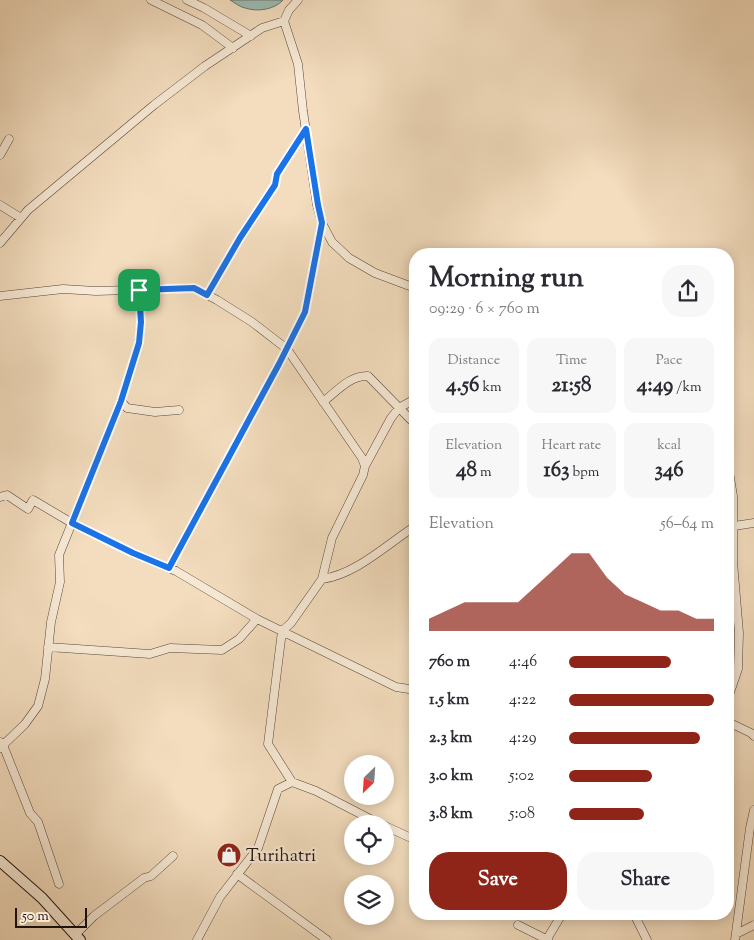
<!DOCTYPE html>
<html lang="en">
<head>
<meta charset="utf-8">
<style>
	body { margin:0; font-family:"Sorts Mill Goudy",serif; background:#f7f7f7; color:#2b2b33; height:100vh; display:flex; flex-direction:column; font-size:19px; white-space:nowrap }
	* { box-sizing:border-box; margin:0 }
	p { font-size:16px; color:#7c7c81 }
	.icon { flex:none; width:28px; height:28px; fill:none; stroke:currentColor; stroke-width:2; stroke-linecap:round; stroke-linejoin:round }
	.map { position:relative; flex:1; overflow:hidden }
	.drawer { position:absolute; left:409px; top:248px; width:325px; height:672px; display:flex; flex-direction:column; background:#fff; border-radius:20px; box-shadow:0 2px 12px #0003 }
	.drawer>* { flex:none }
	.needle { width:32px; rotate:205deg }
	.controls { position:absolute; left:344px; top:755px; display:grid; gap:10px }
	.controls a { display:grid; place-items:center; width:50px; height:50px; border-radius:50%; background:#fff; box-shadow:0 2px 12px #0003; font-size:25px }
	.scale { position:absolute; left:15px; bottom:12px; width:72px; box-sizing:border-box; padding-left:5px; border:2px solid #23130d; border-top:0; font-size:14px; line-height:18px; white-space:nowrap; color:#23130d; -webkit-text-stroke:4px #f7e9d5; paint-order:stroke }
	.pin { position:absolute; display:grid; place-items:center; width:42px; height:42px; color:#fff; margin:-21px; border-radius:10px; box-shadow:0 2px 8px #0006 }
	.round { display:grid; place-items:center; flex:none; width:52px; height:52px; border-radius:20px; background:#f7f7f7 }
	.headline { display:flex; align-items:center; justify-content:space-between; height:85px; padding:0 20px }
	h1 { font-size:28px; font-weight:700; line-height:38px }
	.metrics { display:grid; grid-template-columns:repeat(3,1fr); gap:8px; height:85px; padding:5px 20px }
	.metrics div { display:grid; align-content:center; border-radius:12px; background:#f7f7f7; text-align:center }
	.metrics b { font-size:21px; font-weight:700 }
	.metrics small { font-size:14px; font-weight:400 }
	.metrics p { font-size:14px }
	.chart { height:140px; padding:10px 20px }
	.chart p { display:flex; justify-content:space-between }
	.chart svg { width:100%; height:90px; margin-top:5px; fill:#8f2418; opacity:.7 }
	.action { display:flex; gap:10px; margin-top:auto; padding:10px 20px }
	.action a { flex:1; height:58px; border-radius:20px; background:#8f2418; color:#fff; font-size:20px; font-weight:700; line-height:58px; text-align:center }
	.action a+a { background:#f7f7f7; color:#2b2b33 }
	ul { padding:0 20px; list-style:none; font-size:16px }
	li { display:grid; grid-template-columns:80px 60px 1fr; align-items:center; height:38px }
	li i { height:12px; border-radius:6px; background:#8f2418 }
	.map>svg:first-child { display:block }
</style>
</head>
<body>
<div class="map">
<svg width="754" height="940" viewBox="0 0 754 940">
	<rect width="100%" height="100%" fill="#f3ddbe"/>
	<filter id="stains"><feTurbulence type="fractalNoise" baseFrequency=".004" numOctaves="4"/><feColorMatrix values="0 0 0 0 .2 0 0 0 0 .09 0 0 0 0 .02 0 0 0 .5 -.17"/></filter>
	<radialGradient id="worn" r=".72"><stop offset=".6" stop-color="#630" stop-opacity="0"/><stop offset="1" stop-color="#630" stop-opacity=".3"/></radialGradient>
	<path fill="#9bbbb3" stroke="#6b7871" d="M 230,0 L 283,0 C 274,10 257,12 245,8 C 240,7 235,3 230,0 Z"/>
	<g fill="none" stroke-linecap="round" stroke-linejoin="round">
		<defs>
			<path id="street" d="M 151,0 L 202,25 L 233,48
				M 187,0 L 204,8 L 251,36
				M 298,0 L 289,10 L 284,21 L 298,64 L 303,111 L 317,205 L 322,223 L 332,242 L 349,258 L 375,273 L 415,288
				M 0,155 L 9,139
				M 0,205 L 21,218
				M 0,243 L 28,210 L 154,105 L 205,66 L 262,28 L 284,21
				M 207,295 L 240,238 L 275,185 L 277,174 L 306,129
				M 0,296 L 63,289 L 96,291 L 194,288 L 217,300 L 252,322 L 287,349 L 362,458 L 365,466 L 363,475 L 332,538 L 322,579 L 291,623 L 282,631 L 268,744 L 292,782
				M 121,401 L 127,408 L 155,412 L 179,410
				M 323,402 C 336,392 350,375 368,376 L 415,424
				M 365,466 L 391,418 L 399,408 L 415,399
				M 728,466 L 733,496 L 733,562 L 739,633 L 738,669 L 728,698
				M 0,497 L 7,495 L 28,509 L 33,500 L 72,523 L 133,553 L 176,571 L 257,619 L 396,687 L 415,690
				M 734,526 L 754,523
				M 169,568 L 279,364 L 305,312 L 322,223
				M 322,579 C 354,575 384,547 411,529 L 415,528
				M 48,647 L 150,654 L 170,648 L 222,650 L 239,639 L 257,619
				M 728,722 L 751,733 L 754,736
				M 0,742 L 3,745 L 30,813 L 38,822 L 59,884
				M 0,748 L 25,724 L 38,706 L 45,679 L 51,622 L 60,582 L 59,555 L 121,401 L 139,343 L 141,322 L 139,290
				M 385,826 L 409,837 L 415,838
				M 237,874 L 327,940
				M 634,914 L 647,940
				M 518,925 L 548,940
				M 736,934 L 754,925
				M 75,935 L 94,916 L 144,878 L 151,876 L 173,856
				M 547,939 L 562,914
				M 197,940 L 220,897 L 258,848 L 278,789 L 292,782 L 316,791 L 380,824
				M 735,940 L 750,828 L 754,810"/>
			<path id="secondary" d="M 0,861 L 42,898 L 80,940"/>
		</defs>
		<use href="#street" stroke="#574639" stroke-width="9"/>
		<use href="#secondary" stroke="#23130d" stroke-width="12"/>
		<use href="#street" stroke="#f7e9d5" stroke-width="8"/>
		<use href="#secondary" stroke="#f7e9d5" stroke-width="10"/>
	</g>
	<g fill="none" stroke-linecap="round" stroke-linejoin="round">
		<defs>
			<path id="route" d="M 306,129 L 318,205 L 322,223 L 305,312 L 279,364 L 169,568 L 133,553 L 72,523 L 121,401 L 139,343 L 141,322 L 139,290 L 194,288 L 207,295 L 240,238 L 275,185 L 277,174 Z"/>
		</defs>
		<use href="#route" stroke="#fff" stroke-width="10"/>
		<use href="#route" stroke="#1a73e8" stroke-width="6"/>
	</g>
	<defs>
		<symbol id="shop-disc" viewBox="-11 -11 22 22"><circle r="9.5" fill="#8f2418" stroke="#f7e9d5"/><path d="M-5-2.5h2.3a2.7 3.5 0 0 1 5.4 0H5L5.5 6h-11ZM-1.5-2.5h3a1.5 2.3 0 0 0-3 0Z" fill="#fff"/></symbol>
	</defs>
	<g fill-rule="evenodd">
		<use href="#shop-disc" x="215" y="841" width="28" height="28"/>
	</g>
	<g text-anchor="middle" stroke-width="4.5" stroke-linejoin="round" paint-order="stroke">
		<g font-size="18" fill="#23130d" stroke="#f7e9d5" text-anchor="start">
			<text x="246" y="861">Turihatri</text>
		</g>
	</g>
	<rect width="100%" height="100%" filter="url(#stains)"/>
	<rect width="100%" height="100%" fill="url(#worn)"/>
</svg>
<div class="controls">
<a><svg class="needle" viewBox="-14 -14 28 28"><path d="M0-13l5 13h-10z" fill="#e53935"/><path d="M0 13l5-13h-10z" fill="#7c7c81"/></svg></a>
<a><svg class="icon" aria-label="locate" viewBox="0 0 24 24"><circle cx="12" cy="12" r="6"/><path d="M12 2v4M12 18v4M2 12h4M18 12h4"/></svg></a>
<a><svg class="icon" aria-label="layers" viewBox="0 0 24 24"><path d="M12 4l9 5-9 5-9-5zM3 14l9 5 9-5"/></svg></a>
</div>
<div class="scale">50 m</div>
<div class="pin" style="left:139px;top:290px;background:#1e9e55"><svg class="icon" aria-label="arrive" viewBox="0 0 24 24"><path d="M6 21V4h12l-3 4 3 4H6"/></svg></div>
<section class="drawer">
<div class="headline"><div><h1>Morning run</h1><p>09:29 · 6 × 760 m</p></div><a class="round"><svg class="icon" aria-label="share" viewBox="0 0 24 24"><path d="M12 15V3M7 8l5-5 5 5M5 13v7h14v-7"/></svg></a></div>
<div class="metrics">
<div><p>Distance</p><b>4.56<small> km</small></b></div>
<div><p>Time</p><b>21:58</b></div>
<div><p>Pace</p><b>4:49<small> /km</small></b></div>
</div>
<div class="metrics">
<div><p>Elevation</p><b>48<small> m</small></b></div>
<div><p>Heart rate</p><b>163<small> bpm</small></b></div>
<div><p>kcal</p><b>346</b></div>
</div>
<div class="chart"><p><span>Elevation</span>56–64 m</p>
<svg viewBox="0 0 160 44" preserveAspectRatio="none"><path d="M0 44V38L10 34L20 30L30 30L40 30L50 30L60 22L70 14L80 6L90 6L100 18L110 26L120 30L130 34L140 34L150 38L160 38V44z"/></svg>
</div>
<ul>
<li><b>760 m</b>4:46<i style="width:70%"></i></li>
<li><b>1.5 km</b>4:22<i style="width:100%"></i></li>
<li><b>2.3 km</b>4:29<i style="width:90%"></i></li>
<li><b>3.0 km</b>5:02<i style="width:57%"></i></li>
<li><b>3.8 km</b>5:08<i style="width:52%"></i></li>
</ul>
<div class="action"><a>Save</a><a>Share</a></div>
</section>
</div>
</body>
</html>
